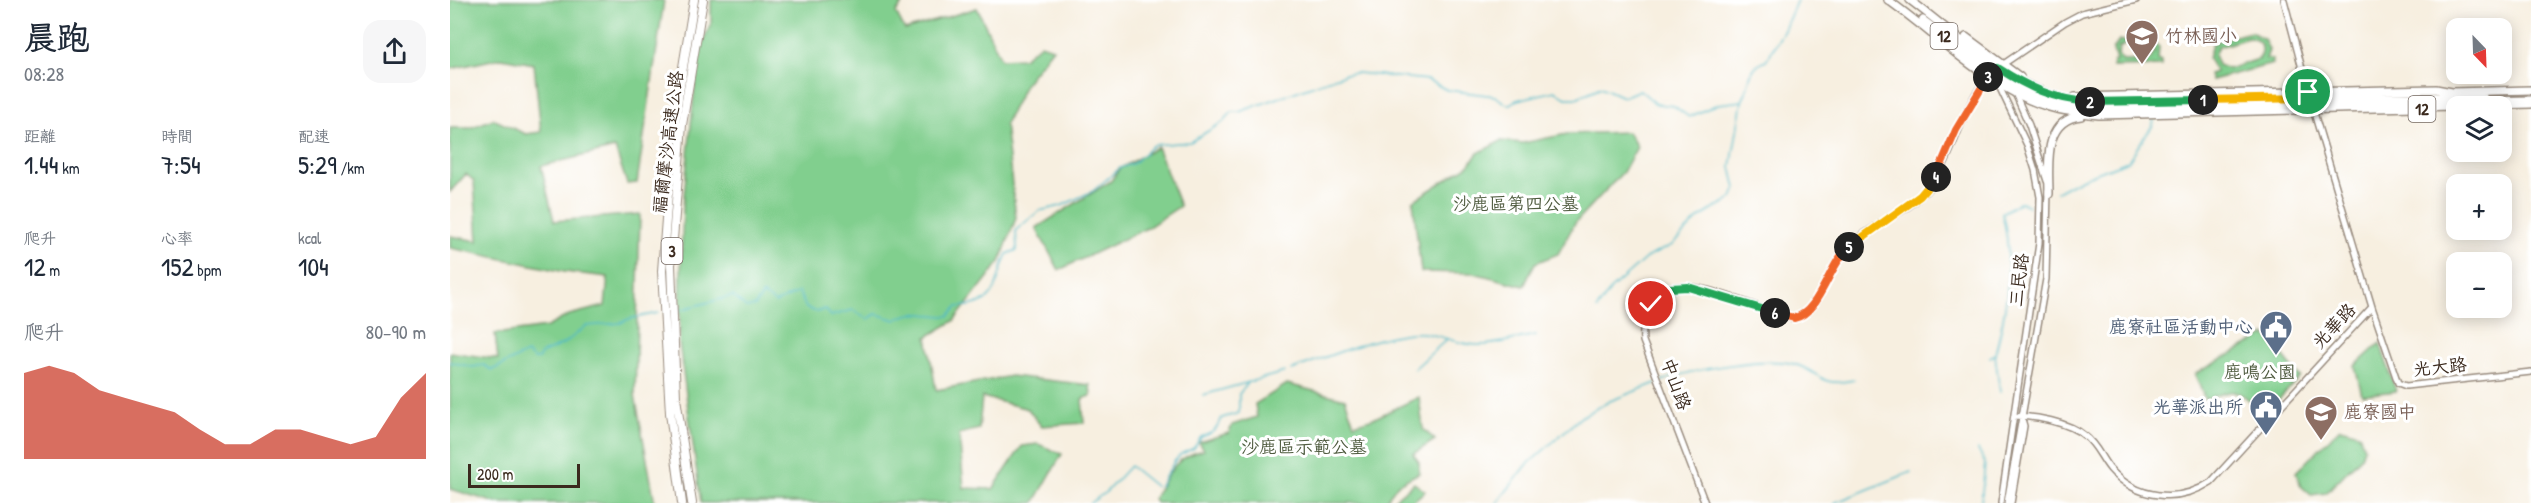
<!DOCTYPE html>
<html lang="zh-TW">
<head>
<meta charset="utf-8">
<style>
	body { margin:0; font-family:"Patrick Hand","LXGW WenKai TC",sans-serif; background:#f6f6f7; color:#1f2937; height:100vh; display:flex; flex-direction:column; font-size:22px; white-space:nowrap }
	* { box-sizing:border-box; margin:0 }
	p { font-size:20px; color:#747a83 }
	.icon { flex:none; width:33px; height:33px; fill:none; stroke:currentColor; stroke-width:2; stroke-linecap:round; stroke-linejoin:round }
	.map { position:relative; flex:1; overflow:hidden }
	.side { display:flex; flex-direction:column; background:#fff; width:450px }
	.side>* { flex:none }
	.needle { width:39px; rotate:157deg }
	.fabs { position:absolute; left:1996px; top:18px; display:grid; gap:12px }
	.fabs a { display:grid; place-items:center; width:66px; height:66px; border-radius:12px; background:#fff; box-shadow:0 3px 15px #0003; font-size:30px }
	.scale { position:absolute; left:18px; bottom:15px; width:112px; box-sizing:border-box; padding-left:6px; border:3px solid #3b2a1e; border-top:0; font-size:16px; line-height:21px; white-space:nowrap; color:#3b2a1e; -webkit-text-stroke:4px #fff; paint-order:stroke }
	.pin { position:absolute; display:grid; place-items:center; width:51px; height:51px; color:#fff; margin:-26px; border:3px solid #fff; border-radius:50%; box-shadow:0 2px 6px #0007 }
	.km { position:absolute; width:30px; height:30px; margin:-15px; border-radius:50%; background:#222; color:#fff; font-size:16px; line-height:30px; text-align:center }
	.round { display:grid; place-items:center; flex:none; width:63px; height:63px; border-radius:18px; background:#f6f6f7 }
	.overview { display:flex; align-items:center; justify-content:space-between; height:102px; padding:0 24px }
	h1 { font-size:33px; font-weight:600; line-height:45px }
	.metrics { display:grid; grid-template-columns:repeat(3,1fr); gap:9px; height:102px; padding:6px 24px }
	.metrics div { display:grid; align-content:center }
	.metrics b { font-size:26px; font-weight:600 }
	.metrics small { font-size:16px; font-weight:400 }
	.metrics p { font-size:16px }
	.chart { height:168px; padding:12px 24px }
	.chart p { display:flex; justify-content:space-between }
	.chart svg { width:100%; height:108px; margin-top:6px; fill:#c8321e; opacity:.7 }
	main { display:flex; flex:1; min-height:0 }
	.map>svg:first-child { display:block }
</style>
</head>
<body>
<main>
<section class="side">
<div class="overview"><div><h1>晨跑</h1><p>08:28</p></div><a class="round"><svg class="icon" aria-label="share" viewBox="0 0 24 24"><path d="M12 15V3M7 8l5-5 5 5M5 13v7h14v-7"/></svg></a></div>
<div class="metrics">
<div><p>距離</p><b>1.44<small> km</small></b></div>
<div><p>時間</p><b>7:54</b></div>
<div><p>配速</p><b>5:29<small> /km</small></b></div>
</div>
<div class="metrics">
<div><p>爬升</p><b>12<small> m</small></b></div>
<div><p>心率</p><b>152<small> bpm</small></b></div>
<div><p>kcal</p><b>104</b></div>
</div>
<div class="chart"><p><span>爬升</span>80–90 m</p>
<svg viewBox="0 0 160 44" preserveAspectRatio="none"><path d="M0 44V9L10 6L20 9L30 16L40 19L50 22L60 25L70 32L80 38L90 38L100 32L110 32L120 35L130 38L140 35L150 19L160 9V44z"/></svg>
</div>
</section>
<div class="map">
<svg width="2081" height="503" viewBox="0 0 2081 503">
	<rect width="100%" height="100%" fill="#fff"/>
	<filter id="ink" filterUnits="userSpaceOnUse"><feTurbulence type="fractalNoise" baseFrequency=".0167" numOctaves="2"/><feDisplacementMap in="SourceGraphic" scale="12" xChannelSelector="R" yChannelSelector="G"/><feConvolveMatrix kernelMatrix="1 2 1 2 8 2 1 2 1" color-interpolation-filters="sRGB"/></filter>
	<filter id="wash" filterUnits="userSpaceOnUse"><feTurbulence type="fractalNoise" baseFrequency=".008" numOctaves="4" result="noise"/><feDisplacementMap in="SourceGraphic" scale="24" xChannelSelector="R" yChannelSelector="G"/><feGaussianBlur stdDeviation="1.35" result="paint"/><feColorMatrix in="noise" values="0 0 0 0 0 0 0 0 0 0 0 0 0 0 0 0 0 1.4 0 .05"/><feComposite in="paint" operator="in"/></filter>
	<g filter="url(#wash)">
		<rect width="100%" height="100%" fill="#f7efe0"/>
		<path fill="#81cf8e" stroke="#5e7c56" stroke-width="1.5" fill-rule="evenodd" d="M 0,0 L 214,0 L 187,183 L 177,184 L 165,148 L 91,166 L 104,221 L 190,214 L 185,395 L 205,503 L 46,503 L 0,489 L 0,352 L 48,359 L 45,334 L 97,327 L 119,315 L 155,306 L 158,277 L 115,272 L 0,248 L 0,236 L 28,241 L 24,181 L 16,174 L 0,192 L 0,128 L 20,128 L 43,119 L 76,134 L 91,132 L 84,64 L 51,58 L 0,69 Z
			M 261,0 L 455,0 L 446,13 L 455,30 L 527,8 L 551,59 L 573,58 L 591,44 L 603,48 L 577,81 L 555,124 L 566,218 L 550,262 L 504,321 L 477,337 L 486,390 L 561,376 L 640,385 L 641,396 L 632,399 L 634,423 L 591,426 L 578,409 L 532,397 L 529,429 L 509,434 L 514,488 L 543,489 L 572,446 L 588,444 L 612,454 L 584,503 L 251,503 L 229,343 L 233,205 L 248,54 L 261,23 Z
			M 1801,32 L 1814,39 L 1819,50 L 1816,59 L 1822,59 L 1823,64 L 1761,80 L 1759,74 L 1766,72 L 1758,59 L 1762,44 L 1770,40 ZM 1798,38 C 1811,39 1816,49 1809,59 L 1778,69 L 1768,65 L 1764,55 L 1768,47 Z
			M 1700,39 L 1709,47 L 1708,60 L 1711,61 L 1711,66 L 1663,67 L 1663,62 L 1666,61 L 1663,50 L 1669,41 ZM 1700,44 L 1705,51 L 1700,60 L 1673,61 L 1668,55 L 1669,48 L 1676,44 Z
			M 1178,132 L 1187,147 L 1173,172 L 1125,223 L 1108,254 L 1085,263 L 1074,286 L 1024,273 L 971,272 L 963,201 L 1019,165 L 1028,153 L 1051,141 L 1073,143 L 1117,134 Z
			M 707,147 L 730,206 L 697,228 L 609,270 L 586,228 L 661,181 L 669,169 Z
			M 1816,335 L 1850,377 L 1815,414 C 1788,391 1790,385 1755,400 L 1745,374 Z
			M 1930,343 L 1946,391 L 1912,395 L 1905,366 Z
			M 837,384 L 895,399 L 904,424 L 927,417 L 969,397 L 973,429 L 985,440 L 963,454 L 969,462 L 969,473 L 948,484 L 934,503 L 706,503 L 704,498 C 719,473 724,457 754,450 L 749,442 L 779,433 L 782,425 L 807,417 L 805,404 Z
			M 1890,428 L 1909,433 L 1914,448 L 1911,457 L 1876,493 L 1861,495 L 1851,486 L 1846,472 Z
			M 964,483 L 975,491 L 961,503 L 940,503 Z"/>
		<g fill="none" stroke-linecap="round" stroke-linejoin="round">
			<path stroke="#4db9c8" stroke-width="1.5" d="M 1607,192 L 1631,179 L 1678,161 L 1703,125 L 1704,118
				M 1147,309 L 1161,289 L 1196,258 L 1222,245 L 1249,218 L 1282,198 L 1286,188 L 1281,167 L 1292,101
				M 225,311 L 283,296 L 296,308 L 305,306 L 313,294 L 325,303 L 349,292 L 356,308 L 367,312 L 375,309 L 381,316 L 403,310 L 418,319 L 426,314 L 446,320 C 463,308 480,317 499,316 L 507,307 C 553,304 542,286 557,254 L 567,250 L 566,230 L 589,211 L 611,206 L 643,191 L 670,168 L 684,163 L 703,145 L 740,142 L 773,122 L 782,112 L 789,112 L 895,74 L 907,73 L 978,80 L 997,90 L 1045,96 L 1058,105 L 1067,100 L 1105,91 L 1116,98 L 1126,98 L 1151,87 L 1173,97 L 1190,90 L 1206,104 L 1224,106 L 1239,117 L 1268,104 L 1292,101 C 1302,84 1295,68 1316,61 L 1334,30 L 1347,0
				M 1545,355 L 1550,392
				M 1540,357 L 1545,354 C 1557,310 1564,258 1552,213 L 1570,202 L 1579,206
				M 0,362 L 23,367 L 33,365 L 42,370 L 77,353 L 84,359 L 88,359 L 91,354 L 115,343 L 136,326 L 170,323 L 179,319 L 208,313
				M 964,369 L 996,340
				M 841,370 C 875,358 939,330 973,333 C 991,335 1009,345 1027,345 C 1047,346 1066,338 1086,335
				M 1212,381 C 1240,370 1315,356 1344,364 C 1372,372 1368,388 1404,380
				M 753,395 L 835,372
				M 1528,450 L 1535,463 L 1531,503
				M 710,486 L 724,462 L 731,454 L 744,448 L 751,437 C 764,433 766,430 772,418 L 789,413 L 789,394 L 797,384
				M 640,503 L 656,492 L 680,466 L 706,487
				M 1047,503 L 1077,465 L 1131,417 L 1160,401 L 1206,383
				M 1384,503 L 1461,472"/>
		</g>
	</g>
	<g filter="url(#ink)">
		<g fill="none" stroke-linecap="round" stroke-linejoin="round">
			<defs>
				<path id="minor" d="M 1834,0 L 1859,95
					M 1552,65 L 1615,22 L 1632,13 L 1686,0
					M 1548,84 L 1577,145 L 1585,170 L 1590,197 L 1589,243 L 1551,503
					M 1564,91 L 1579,125 L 1597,181
					M 1862,106 L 1922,307 L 1948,383 L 1956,386 L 2081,372
					M 1564,416 C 1584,416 1619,422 1635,436 C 1646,444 1651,458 1660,469 C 1687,500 1729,503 1761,482 L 1922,307
					M 1255,503 L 1193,341 C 1191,317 1202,287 1231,286 C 1259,286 1310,308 1339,318 C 1365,321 1377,272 1391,254 C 1414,226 1456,216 1479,188 C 1506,155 1510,106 1540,75
					M 1557,503 L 1596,279 L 1598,190
					M 1561,503 L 1574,426 L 1572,419"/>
				<path id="major" d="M 1438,0 C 1490,37 1537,88 1599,107 C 1615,112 1633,113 1649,115 L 2081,104
					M 1460,0 C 1511,38 1557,86 1622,101 L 2033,96
					M 1473,20 C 1528,61 1575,106 1647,109 L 2081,100
					M 1516,37 L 1570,77
					M 1625,97 L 1986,89 L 2002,92 L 2081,90
					M 1599,194 C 1599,165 1592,120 1631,116"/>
				<path id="highway" d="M 232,503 L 220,413 L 212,271 L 223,128 L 244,0
					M 242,503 L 226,398 L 221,265 L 232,125 L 253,0"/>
			</defs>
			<use href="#minor" stroke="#998c7f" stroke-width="8"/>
			<use href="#major" stroke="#998c7f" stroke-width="10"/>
			<use href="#highway" stroke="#998c7f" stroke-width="10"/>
			<use href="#minor" stroke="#fff" stroke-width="5"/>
			<use href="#major" stroke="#fff" stroke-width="7"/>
			<use href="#highway" stroke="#fff" stroke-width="8"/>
		</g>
	</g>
	<g fill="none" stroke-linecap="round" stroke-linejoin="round" filter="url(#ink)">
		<defs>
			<path id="split-1" d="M 1753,100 L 1860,98 L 1858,92"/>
			<path id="split-2" d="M 1640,102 L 1753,100"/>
			<path id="split-3" d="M 1538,77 L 1548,68 C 1577,87 1605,100 1640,102"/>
			<path id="split-4" d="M 1486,177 L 1506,130 L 1538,77"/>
			<path id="split-5" d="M 1399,247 L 1470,196 L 1486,177"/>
			<path id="split-6" d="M 1325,313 L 1344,318 C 1369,314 1379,264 1399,247"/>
			<path id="split-7" d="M 1201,304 L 1220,288 L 1238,287 L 1325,313"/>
		</defs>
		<use href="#split-1" stroke="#fff" stroke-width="12"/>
		<use href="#split-2" stroke="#fff" stroke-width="12"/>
		<use href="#split-3" stroke="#fff" stroke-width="12"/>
		<use href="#split-4" stroke="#fff" stroke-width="12"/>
		<use href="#split-5" stroke="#fff" stroke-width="12"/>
		<use href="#split-6" stroke="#fff" stroke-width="12"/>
		<use href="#split-7" stroke="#fff" stroke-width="12"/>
		<use href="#split-1" stroke="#f5b400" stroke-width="8"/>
		<use href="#split-2" stroke="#22a559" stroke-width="8"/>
		<use href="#split-3" stroke="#22a559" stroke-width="8"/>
		<use href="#split-4" stroke="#f0652b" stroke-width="8"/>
		<use href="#split-5" stroke="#f5b400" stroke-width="8"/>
		<use href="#split-6" stroke="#f0652b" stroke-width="8"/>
		<use href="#split-7" stroke="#22a559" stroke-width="8"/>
	</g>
	<defs>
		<symbol id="school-pin" viewBox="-11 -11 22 30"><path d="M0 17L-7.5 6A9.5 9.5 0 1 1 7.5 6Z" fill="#8d6e63" stroke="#fff"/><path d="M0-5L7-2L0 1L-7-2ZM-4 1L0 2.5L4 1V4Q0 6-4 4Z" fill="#fff"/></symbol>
		<symbol id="civic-pin" viewBox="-11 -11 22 30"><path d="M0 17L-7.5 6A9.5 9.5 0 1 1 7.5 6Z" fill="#5c6f8a" stroke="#fff"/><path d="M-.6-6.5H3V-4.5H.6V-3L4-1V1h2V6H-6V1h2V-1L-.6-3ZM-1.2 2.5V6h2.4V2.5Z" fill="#fff"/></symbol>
	</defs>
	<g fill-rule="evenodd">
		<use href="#school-pin" x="1673" y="17" width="38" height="52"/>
		<use href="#civic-pin" x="1807" y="308" width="38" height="52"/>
		<use href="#civic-pin" x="1797" y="388" width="38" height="52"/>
		<use href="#school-pin" x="1852" y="393" width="38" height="52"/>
	</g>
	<g text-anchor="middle" stroke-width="6" stroke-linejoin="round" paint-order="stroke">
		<g fill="#fff" stroke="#766a62" stroke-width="1.5">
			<rect x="1480.5" y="23" width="27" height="26" rx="4.5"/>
			<rect x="1958.5" y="96" width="27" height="26" rx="4.5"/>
			<rect x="211.5" y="238" width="21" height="26" rx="4.5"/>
		</g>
		<g font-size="16" font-weight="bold" fill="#3b2a1e">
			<text x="1494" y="42">12</text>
			<text x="1972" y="115">12</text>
			<text x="222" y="257">3</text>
		</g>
		<g font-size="18" fill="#785e54" stroke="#fff" text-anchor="start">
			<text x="1715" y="42">竹林國小</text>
			<text x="1894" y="418">鹿寮國中</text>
		</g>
		<g font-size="18" fill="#3b2a1e" stroke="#fff">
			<text transform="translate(218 142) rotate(-83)" y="6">福爾摩沙高速公路</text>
			<text transform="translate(1569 280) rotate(-83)" y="6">三民路</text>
			<text transform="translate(1884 326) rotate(-47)" y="6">光華路</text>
			<text transform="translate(1990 367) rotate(-6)" y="6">光大路</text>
			<text transform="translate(1226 384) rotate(70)" y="6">中山路</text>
		</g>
		<g font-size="18" fill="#505c40" stroke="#fff">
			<text x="1066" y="210">沙鹿區第四公墓</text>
			<text x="1810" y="378">鹿鳴公園</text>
			<text x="854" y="453">沙鹿區示範公墓</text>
		</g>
		<g font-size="18" fill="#4e5e75" stroke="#fff" text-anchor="end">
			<text x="1803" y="333">鹿寮社區活動中心</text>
			<text x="1793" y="413">光華派出所</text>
		</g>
	</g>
</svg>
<div class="fabs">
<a><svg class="needle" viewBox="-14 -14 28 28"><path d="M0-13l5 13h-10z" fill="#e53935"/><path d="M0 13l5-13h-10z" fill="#747a83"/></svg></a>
<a><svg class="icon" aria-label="layers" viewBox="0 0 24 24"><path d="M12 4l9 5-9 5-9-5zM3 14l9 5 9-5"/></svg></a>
<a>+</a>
<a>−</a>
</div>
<div class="scale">200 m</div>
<div class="pin" style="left:1858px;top:92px;background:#1e9e55"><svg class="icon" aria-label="arrive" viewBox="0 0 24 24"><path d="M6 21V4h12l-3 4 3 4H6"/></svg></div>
<div class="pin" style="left:1201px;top:304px;background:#d93025"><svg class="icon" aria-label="check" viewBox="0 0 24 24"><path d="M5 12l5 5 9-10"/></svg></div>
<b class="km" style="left:1753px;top:100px">1</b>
<b class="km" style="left:1640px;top:102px">2</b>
<b class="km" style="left:1538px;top:77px">3</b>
<b class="km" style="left:1486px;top:177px">4</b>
<b class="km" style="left:1399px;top:247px">5</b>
<b class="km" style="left:1325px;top:313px">6</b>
</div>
</main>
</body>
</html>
